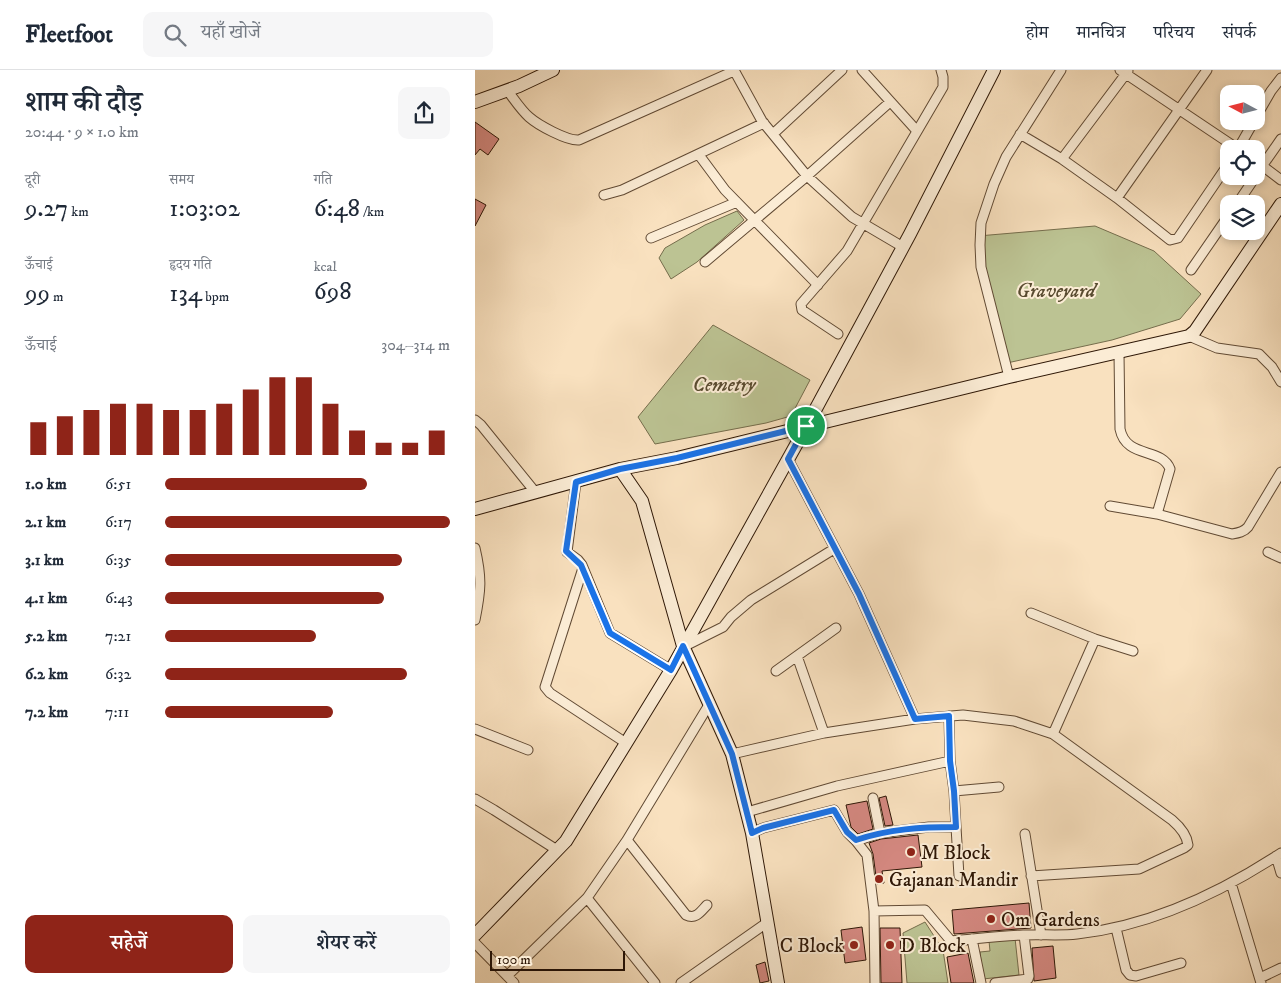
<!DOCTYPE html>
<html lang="hi">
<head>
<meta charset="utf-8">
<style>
	body { margin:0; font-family:"IM FELL DW Pica","Noto Serif Devanagari",serif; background:#f6f6f7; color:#1f2937; height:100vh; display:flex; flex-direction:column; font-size:19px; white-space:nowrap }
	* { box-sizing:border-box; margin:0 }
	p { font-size:16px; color:#747a83 }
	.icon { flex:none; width:28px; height:28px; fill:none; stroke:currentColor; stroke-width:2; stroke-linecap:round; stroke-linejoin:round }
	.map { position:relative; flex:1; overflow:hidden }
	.details { display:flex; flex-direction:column; background:#fff; width:475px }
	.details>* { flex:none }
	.needle { width:32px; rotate:277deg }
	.controls { position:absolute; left:745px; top:15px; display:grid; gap:10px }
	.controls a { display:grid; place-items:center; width:45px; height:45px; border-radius:10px; background:#fff; box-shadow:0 2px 8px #0003; font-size:25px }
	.scale { position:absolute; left:15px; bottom:12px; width:135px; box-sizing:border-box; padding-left:5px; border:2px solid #2e1706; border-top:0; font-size:14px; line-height:18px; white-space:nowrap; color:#2e1706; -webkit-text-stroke:4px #fbecd5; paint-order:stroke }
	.pin { position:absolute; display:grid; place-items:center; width:42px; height:42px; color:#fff; margin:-21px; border:2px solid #fff; border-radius:50%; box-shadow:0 1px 5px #0007 }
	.round { display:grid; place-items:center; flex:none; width:52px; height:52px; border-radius:10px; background:#f6f6f7 }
	.head { display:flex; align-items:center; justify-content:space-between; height:85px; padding:0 25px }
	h1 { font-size:28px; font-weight:600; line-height:38px }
	.figures { display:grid; grid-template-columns:repeat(3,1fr); gap:8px; height:85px; padding:5px 25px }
	.figures div { display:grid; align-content:center }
	.figures b { font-size:25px; font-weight:600 }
	.figures small { font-size:14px; font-weight:400 }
	.figures p { font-size:14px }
	.chart { height:140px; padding:10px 25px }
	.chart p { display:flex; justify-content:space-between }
	.chart svg { width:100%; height:90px; margin-top:5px; stroke:#8f2418; stroke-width:6 }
	.action { display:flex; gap:10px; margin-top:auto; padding:10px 25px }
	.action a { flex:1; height:58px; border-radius:10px; background:#8f2418; color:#fff; font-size:20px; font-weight:600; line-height:58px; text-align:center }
	.action a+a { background:#f6f6f7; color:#1f2937 }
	ul { padding:0 25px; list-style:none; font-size:16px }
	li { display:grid; grid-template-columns:80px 60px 1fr; align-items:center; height:38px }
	li i { height:12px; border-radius:6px; background:#8f2418 }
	header { display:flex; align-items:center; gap:30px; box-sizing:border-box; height:70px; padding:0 25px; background:#fff; border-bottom:1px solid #e0e1e3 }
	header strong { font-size:24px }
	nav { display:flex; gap:28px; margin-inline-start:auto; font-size:18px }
	.search { width:350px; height:45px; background:#f6f6f7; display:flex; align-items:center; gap:12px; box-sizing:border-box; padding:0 18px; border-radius:10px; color:#747a83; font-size:19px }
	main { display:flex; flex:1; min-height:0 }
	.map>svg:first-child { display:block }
</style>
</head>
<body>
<header>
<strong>Fleetfoot</strong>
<div class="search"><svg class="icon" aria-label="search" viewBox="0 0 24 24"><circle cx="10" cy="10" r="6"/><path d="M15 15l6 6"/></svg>यहाँ खोजें</div>
<nav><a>होम</a><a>मानचित्र</a><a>परिचय</a><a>संपर्क</a></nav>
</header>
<main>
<section class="details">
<div class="head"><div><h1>शाम की दौड़</h1><p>20:44 · 9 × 1.0 km</p></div><a class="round"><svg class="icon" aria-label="share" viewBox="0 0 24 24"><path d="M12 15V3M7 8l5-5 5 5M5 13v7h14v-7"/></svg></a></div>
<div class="figures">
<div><p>दूरी</p><b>9.27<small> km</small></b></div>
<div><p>समय</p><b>1:03:02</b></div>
<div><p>गति</p><b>6:48<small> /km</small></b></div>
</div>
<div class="figures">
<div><p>ऊँचाई</p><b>99<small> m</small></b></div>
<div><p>हृदय गति</p><b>134<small> bpm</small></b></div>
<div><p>kcal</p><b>698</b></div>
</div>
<div class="chart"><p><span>ऊँचाई</span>304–314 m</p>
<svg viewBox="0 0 160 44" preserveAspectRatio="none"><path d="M5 44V28M15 44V25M25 44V22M35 44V19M45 44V19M55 44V22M65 44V22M75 44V19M85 44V12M95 44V6M105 44V6M115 44V19M125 44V32M135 44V38M145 44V38M155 44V32"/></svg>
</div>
<ul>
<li><b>1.0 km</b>6:51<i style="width:71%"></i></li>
<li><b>2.1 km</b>6:17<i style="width:100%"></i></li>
<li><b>3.1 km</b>6:35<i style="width:83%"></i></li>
<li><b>4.1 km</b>6:43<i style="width:77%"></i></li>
<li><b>5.2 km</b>7:21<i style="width:53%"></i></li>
<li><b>6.2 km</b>6:32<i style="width:85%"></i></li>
<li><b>7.2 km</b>7:11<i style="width:59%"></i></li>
</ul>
<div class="action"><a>सहेजें</a><a>शेयर करें</a></div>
</section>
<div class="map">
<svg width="806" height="913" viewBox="0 0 806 913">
	<rect width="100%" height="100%" fill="#f9e1bf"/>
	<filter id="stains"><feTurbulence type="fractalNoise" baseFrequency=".004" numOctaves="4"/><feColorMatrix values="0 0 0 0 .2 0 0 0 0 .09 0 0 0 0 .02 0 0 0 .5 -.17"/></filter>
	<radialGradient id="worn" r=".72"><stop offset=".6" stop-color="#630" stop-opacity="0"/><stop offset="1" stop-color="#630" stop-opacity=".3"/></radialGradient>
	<path fill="#bcc393" stroke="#756d4c" d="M 262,141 L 269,150 L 222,192 L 196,209 L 184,188 L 190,178 L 230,155 Z
		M 620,156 L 679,181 L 726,224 L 705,249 L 637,270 L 532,293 L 503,166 Z
		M 238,255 L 335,310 L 316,346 L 291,353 L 180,374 L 163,347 Z
		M 450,852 L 468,880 L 473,913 L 432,913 L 428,863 Z
		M 540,868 L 544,905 L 508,909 L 505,882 L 515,881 L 514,871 Z"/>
	<path fill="#d48880" stroke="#2e1706" d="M 0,52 L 24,69 L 13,85 L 5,79 L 0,85 Z
		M 0,129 L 11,135 L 0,156 Z
		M 411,726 L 418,755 L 410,756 L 404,728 Z
		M 392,731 L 398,759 L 383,764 L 376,757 L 371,735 Z
		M 443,765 L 447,797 L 407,801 L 409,813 L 402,814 L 398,784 L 394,773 L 406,769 Z
		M 554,833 L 556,858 L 479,864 L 477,840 Z
		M 387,857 L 391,890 L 370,893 L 366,860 Z
		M 405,858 L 425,858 L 427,913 L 406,913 Z
		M 578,876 L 581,908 L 559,911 L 557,878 Z
		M 493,883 L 499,913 L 476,913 L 472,887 Z
		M 290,892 L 294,911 L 285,913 L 281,895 Z"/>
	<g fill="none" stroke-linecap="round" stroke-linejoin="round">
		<defs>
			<path id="street" d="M 259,0 L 287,51 L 332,106 L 377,147 L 428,177
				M 387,0 L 442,61
				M 645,0 L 763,79
				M 32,20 C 39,29 46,40 54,47 C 63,55 92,71 104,70 L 259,1
				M 781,47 L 796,21 L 806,8
				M 298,64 L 367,0
				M 545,64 L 587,89 L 642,128 L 695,170 L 703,168 L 754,93
				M 763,79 L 779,51
				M 224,85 L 250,120 L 343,215
				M 587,89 L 653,1
				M 781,91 L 806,110
				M 781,105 L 806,69
				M 129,125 L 147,120 L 289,53
				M 642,128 L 732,0
				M 762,134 L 781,106
				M 176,168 L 262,132
				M 230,192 L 332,106 L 415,32
				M 716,200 L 754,145
				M 363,264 L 327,240 L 326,234 L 372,181 L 468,17 L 468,7 L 466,0
				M 714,266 L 742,278 L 784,284 L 797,297 L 806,312
				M 644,283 L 645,359 C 651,389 687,377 695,399 L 682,444
				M 534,307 L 506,197 L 505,175 L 506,153 L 519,114 L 531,87 L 586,0
				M 0,350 L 6,355 L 61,423
				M 313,389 L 384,524 L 440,649
				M 101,412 L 92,482 L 103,490 L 107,495 L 135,563 L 196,600
				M 635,436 L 682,444 L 757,464 C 763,463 769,462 773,457 L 806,402
				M 0,478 C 7,508 6,520 0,550
				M 793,482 L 806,488
				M 108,498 L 70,617 L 75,623 L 151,673
				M 556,543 L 620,569 L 658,581
				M 210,576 L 248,557 L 256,547 L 276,530 L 359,479
				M 322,586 L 349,663
				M 301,601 L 361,558
				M 474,646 L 475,691 L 479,721 L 481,757
				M 0,659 L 53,680
				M 578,664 L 620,569
				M 257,684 L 349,663 L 440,649 L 488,645 L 539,651 L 578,664 L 697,750 C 704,756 712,765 713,775 L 709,778 L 664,799 L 556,806
				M 479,721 L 524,717
				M 0,729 L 19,740 L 82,780
				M 272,742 L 362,716 L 475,691
				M 277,763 L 288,758 L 359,740 L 372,762 L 381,771 L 405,763 L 398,728
				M 405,763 L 454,757 L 481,757 L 484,806
				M 550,764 L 566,865
				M 152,770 L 211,845 C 221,850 226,841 232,835
				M 381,771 L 392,785 L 399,841 L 400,913
				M 801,786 L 806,803
				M 756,813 L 786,913
				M 112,828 L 180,913
				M 399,841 L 450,840 L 476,871 C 500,869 524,866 548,865 C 566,864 584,866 602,864 C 675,856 745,823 806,783
				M 641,858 L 651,900 L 655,905 L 661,906 L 706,893
				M 497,869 L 506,913
				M 0,873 L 39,913
				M 32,906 L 112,828 L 152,770 L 235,633
				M 785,908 L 806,898
				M 206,913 L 293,852
				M 520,913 L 553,909 L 554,906 L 549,865"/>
			<path id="secondary" d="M 0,32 L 44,16 L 78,0
				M 145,399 L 167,431 L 208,576 L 257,684 L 277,763 L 303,913
				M 0,439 L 145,399 L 202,388 L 534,307 L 714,266 L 720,261 L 806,134
				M 0,865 L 91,771 L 196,600 L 331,357 L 435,164 L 519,0"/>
		</defs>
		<use href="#street" stroke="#614a34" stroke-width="11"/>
		<use href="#secondary" stroke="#2e1706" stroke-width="14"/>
		<use href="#street" stroke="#fbecd5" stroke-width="9"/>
		<use href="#secondary" stroke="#fbecd5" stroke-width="12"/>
	</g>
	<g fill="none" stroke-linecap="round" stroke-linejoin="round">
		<defs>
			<path id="route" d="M 331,356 L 313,389 L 384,524 L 440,649 L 474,646 L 475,691 L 479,721 L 481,757 C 446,757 414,759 381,770 L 372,762 L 359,740 L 288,758 L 277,763 L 257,684 L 208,576 L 196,600 L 135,563 L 106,495 L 91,481 L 101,412 L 145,399 L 202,388 Z"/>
		</defs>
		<use href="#route" stroke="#fff" stroke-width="10"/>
		<use href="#route" stroke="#1a73e8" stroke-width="6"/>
	</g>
	<g fill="#8f2418" stroke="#fbecd5" stroke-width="2">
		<circle cx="436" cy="782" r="5"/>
		<circle cx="404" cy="809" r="5"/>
		<circle cx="516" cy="849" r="5"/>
		<circle cx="379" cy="875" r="5"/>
		<circle cx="415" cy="875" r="5"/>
	</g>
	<g text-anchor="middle" stroke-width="4" stroke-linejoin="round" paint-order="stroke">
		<g font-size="20" font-style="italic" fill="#594b30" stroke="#fbecd5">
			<text x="581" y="227">Graveyard</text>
			<text x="249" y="321">Cemetry</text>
		</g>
		<g font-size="20" fill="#2e1706" stroke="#fbecd5" text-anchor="start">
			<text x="446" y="789">M Block</text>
			<text x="414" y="816">Gajanan Mandir</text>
			<text x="526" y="856">Om Gardens</text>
			<text x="369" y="882" text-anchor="end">C Block</text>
			<text x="425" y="882">D Block</text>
		</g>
	</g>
	<rect width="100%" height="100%" filter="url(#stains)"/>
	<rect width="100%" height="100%" fill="url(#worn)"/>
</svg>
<div class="controls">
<a><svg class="needle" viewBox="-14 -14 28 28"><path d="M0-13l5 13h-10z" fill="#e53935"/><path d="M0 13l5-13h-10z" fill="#747a83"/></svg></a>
<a><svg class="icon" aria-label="locate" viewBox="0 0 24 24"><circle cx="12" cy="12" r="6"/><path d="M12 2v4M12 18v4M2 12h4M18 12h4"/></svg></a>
<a><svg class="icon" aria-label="layers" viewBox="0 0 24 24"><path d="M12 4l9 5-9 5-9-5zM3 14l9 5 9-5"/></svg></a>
</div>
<div class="scale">100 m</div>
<div class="pin" style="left:331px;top:356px;background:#1e9e55"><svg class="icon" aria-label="arrive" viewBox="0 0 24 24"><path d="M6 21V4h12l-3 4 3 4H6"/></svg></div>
</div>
</main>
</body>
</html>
